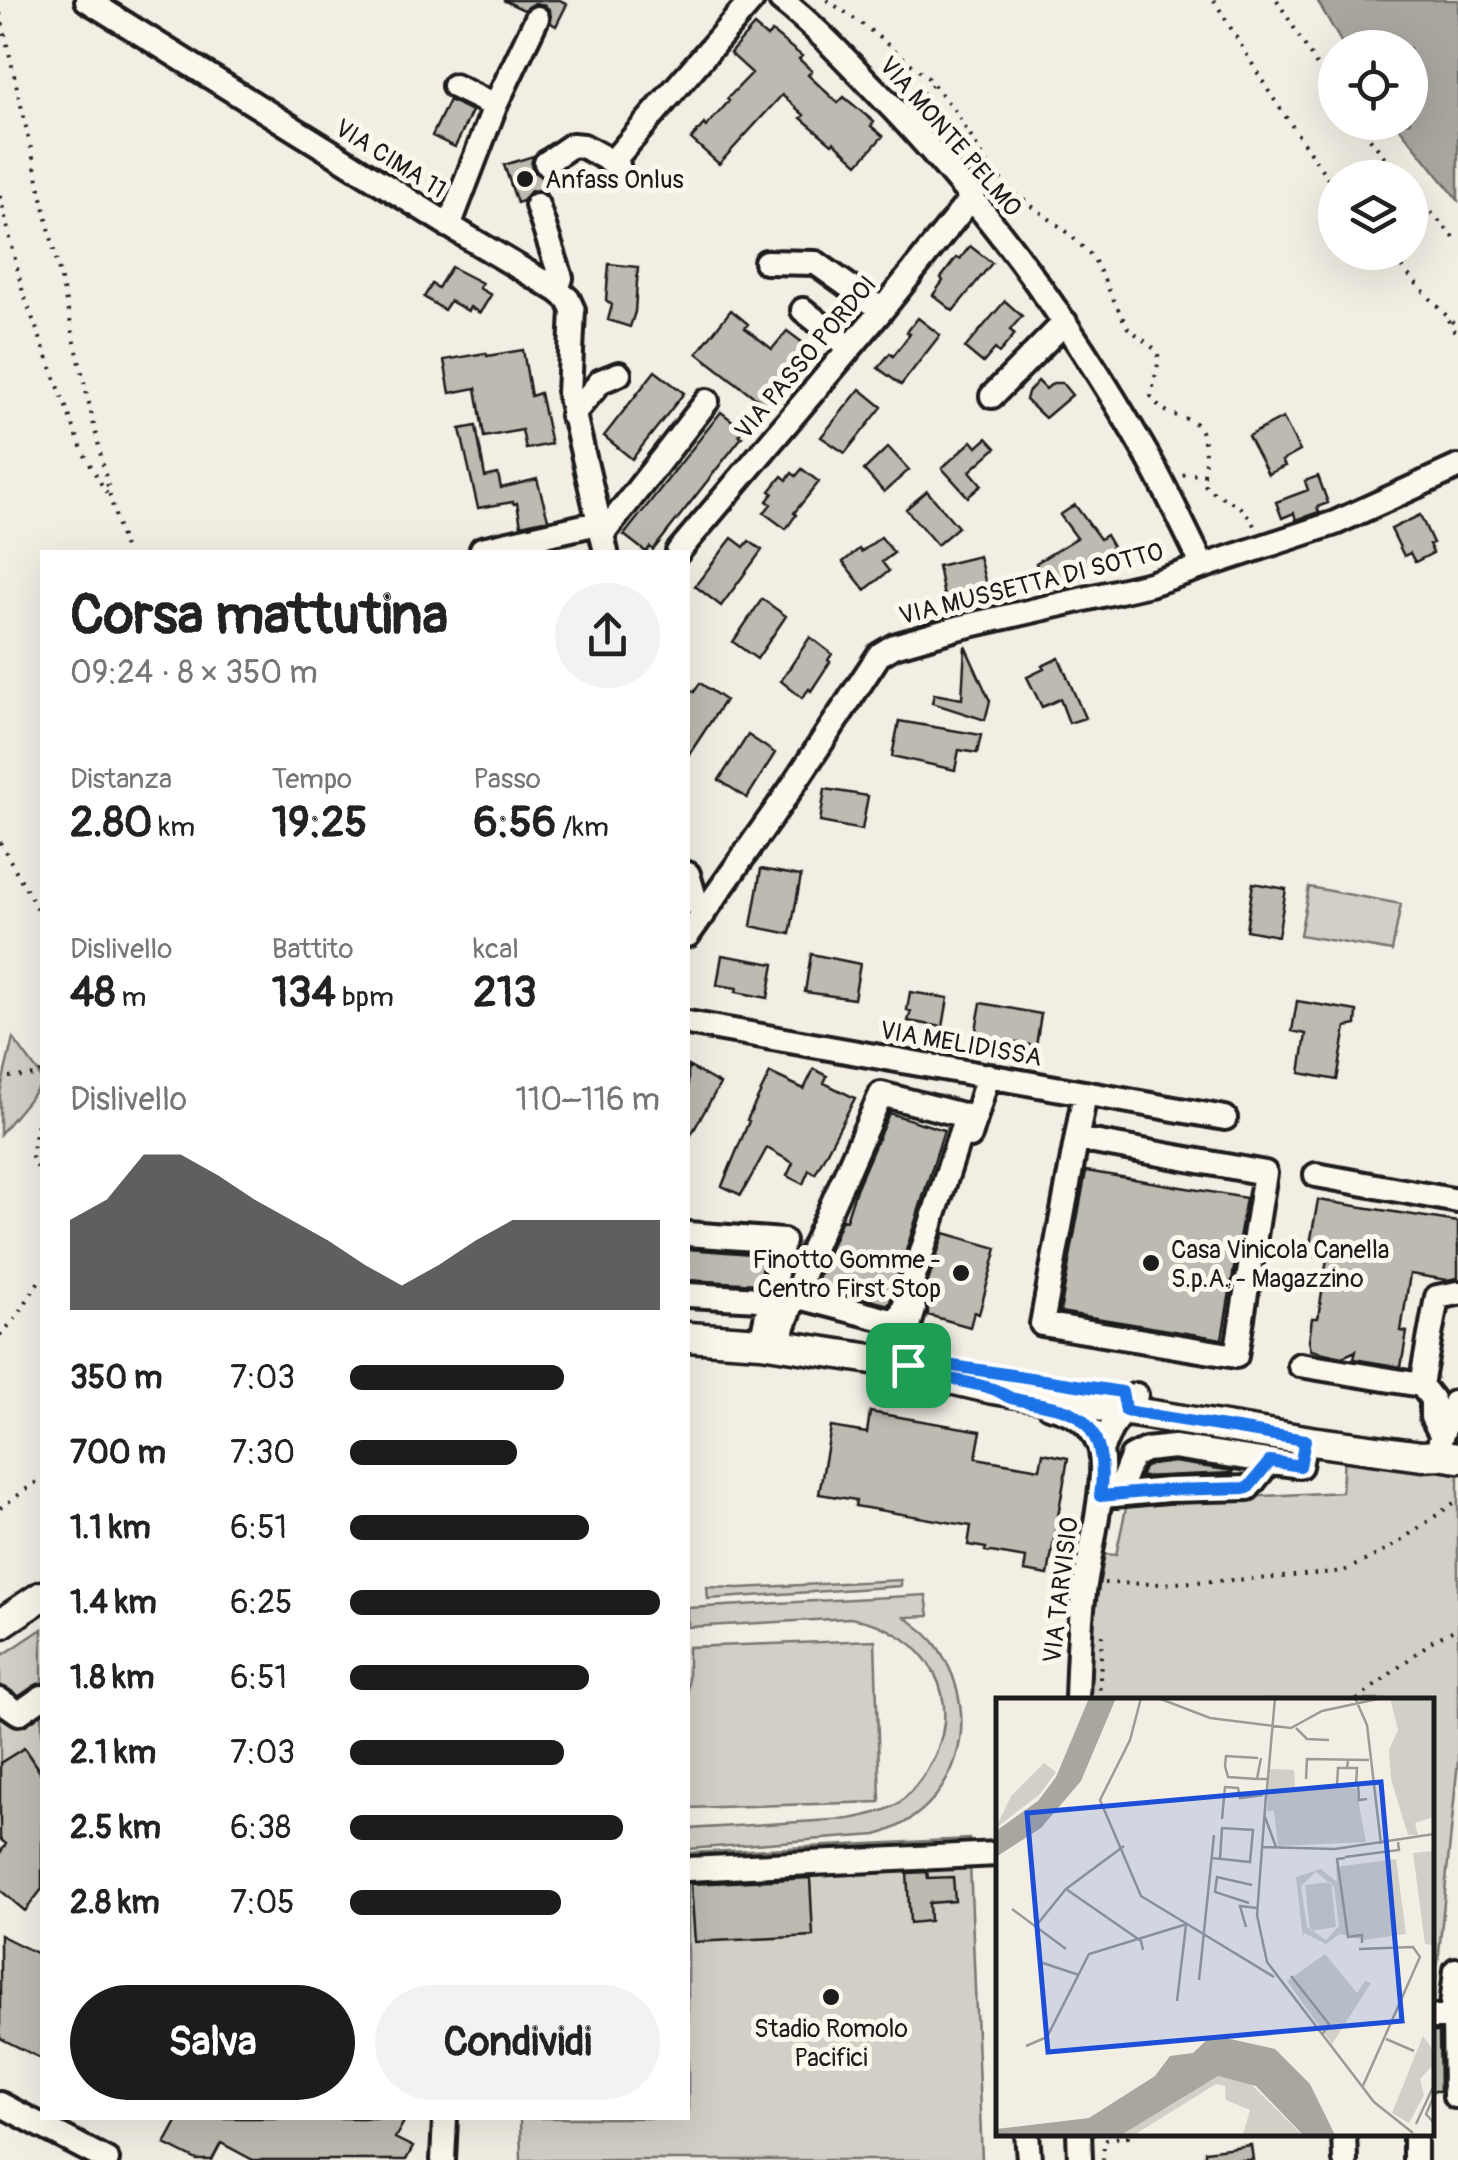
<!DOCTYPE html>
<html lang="it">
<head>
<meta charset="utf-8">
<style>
	body { margin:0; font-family:Pangolin,sans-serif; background:#f2f2f2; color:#222; height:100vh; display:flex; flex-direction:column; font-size:38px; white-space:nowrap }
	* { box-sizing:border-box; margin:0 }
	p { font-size:32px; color:#767676 }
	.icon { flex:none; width:55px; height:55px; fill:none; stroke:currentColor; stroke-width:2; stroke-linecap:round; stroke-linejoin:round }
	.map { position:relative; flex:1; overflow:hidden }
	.side { position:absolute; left:40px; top:550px; width:650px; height:1570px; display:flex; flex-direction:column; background:#fff; border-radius:0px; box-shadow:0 10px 40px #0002 }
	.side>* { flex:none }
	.controls { position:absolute; left:1318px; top:30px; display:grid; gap:20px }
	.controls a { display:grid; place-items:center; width:110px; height:110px; border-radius:50%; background:#fff; box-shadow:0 10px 40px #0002; font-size:50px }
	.pin { position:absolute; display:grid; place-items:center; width:85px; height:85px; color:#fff; margin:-42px; border-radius:20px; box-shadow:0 5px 15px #0006 }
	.round { display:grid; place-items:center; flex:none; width:105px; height:105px; border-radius:52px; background:#f2f2f2 }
	.overview { display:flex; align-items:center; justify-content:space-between; height:170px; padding:0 30px }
	h1 { font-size:55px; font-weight:700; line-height:75px }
	.stats { display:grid; grid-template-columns:repeat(3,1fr); gap:15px; height:170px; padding:10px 30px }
	.stats div { display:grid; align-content:center }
	.stats b { font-size:42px; font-weight:700 }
	.stats small { font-size:28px; font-weight:400 }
	.stats p { font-size:28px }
	.chart { height:280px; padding:20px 30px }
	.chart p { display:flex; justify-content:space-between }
	.chart svg { width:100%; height:180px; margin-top:10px; fill:#1c1c1c; opacity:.7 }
	.button { display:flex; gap:20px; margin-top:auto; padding:20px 30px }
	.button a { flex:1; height:115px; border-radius:60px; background:#1c1c1c; color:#fff; font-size:40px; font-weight:700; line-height:115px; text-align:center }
	.button a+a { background:#f2f2f2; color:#222 }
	ul { padding:0 30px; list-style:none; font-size:32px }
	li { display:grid; grid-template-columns:160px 120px 1fr; align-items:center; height:75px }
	li i { height:25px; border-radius:12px; background:#1c1c1c }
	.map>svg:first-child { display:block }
</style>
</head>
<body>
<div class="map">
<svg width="1458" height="2160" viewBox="0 0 1458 2160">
	<rect width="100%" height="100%" fill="#f2eee4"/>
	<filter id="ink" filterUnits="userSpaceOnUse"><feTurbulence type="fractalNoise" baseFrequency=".01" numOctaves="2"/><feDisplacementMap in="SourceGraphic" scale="20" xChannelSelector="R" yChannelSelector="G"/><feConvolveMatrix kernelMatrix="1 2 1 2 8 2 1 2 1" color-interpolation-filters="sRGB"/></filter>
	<g filter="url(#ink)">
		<path fill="#d2cfc6" stroke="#777671" stroke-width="2.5" d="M 1309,887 L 1401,904 L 1392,951 L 1300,935 Z
			M 13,1038 L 38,1072 L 42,1083 L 0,1134 L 0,1093 Z
			M 1344,1455 L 1458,1473 L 1458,1761 L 1434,2003 L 1430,2003 L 1430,1700 L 1087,1700 L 1093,1618 L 1105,1554 L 1116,1555 L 1127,1503 L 1342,1492 Z
			M 901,1580 L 901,1586 L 708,1599 L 707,1587 L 739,1588 Z
			M 926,1595 L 929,1616 L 905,1617 C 918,1627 931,1636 939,1649 C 985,1719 958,1810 877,1835 L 688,1849 L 688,1829 L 849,1819 C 865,1816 887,1812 900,1802 C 910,1794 918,1783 925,1773 C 972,1703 928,1629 850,1618 L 688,1627 L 688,1608 Z
			M 42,1629 L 42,1858 L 0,1823 L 0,1657 Z
			M 875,1640 L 880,1802 L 688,1808 L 688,1647 Z
			M 969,1839 L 982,2160 L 521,2160 L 520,2118 L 688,2118 L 688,1853 Z"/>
		<path fill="#a9a6a0" stroke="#716f6b" stroke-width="2.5" d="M 1317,0 L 1458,0 L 1458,200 L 1396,123 L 1410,122 L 1410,48 L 1344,47 Z"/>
		<path fill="#bdbab1" stroke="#1c1c1c" stroke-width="2.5" d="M 503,0 L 560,0 L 567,4 L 556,26 L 551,23 L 550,10 L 544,5 L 535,3 L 524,10 Z
			M 754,26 L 767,37 L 772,32 L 802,56 L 799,59 L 812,71 L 808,75 L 838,103 L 844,97 L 874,122 L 871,126 L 883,136 L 858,164 L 834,142 L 832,144 L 801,118 L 804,115 L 782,95 L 719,164 L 691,139 L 704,124 L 706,127 L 729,101 L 727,99 L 752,73 L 730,53 Z
			M 449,100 L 472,111 L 455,147 L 432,136 Z
			M 533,156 L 531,165 L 534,172 L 541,177 L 546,193 L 539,190 L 531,191 L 523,201 L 517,203 L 504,165 Z
			M 970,246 L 992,263 L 953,311 L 933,295 L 943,281 L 941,278 L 956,258 L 960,259 Z
			M 609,264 L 638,267 L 635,312 L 630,327 L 608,320 L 612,305 L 606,300 Z
			M 451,267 L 482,283 L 479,288 L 491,295 L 480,313 L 470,307 L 468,311 L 450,301 L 444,310 L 424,297 L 432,284 L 438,288 Z
			M 1005,301 L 1022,316 L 1010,330 L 1015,334 L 999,353 L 995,349 L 983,363 L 965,348 Z
			M 731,310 L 748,324 L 745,328 L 772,349 L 787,331 L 814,351 L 770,409 L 697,353 Z
			M 918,318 L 940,335 L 901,385 L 878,368 L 890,353 L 893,356 L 910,334 L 907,332 Z
			M 523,350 L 531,396 L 540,393 L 551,444 L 526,449 L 522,430 L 484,437 L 476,388 L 450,393 L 444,360 L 486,353 L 487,356 Z
			M 655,371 L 684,393 L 632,459 L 604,436 Z
			M 1038,381 L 1046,389 L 1053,383 L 1062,383 L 1072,395 L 1045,418 L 1026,400 L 1028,392 Z
			M 860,389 L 882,407 L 845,453 L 821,437 Z
			M 721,412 L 743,429 L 739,435 L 742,437 L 653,550 L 650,547 L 646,552 L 624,535 Z
			M 1283,418 L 1300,451 L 1282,461 L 1285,466 L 1268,474 L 1248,436 Z
			M 476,426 L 485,477 L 498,474 L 501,488 L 537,479 L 548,519 L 521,525 L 517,503 L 514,504 L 513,502 L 478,508 L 460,429 Z
			M 987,438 L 996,448 L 970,471 L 982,485 L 968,497 L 942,468 L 972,441 L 977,447 Z
			M 888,447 L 909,470 L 884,492 L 864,470 Z
			M 802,469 L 819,482 L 794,513 L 796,515 L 786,529 L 764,513 L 771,504 L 767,501 L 773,493 L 770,491 L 782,476 L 787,480 L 792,473 L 796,476 Z
			M 1318,476 L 1328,503 L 1317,507 L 1319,512 L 1296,520 L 1294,513 L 1282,518 L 1276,502 L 1308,490 L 1305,481 Z
			M 927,491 L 958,527 L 937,545 L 906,509 Z
			M 1075,505 L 1100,539 L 1106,535 L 1113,547 L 1082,566 L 1087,575 L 1064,588 L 1058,578 L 1046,583 L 1036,563 L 1077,538 L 1060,515 Z
			M 1420,515 L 1433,543 L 1429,544 L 1433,553 L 1415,562 L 1410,553 L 1404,556 L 1391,529 Z
			M 881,537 L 894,553 L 882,562 L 889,571 L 865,590 L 843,562 L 859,549 L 861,552 Z
			M 732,538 L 744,547 L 749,541 L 762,550 L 721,606 L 695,586 Z
			M 979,556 L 989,597 L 946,607 L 938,566 Z
			M 762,599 L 786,616 L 757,659 L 733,642 Z
			M 810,637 L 832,654 L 828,660 L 830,662 L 811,691 L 809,689 L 802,698 L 781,681 Z
			M 965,646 L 990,701 L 985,720 L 932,703 L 934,694 L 962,699 Z
			M 1059,658 L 1085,718 L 1069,723 L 1060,699 L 1042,707 L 1027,677 L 1044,669 L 1042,666 Z
			M 700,683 L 725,700 L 688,756 L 688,688 L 694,692 Z
			M 899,721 L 981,735 L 977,753 L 959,750 L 955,770 L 892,756 Z
			M 748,735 L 775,753 L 747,798 L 719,780 Z
			M 825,789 L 868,796 L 862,830 L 820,822 Z
			M 761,869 L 801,876 L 790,934 L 751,926 Z
			M 1253,883 L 1286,889 L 1278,936 L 1246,930 Z
			M 811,954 L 860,964 L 854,999 L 805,992 Z
			M 722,955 L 774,964 L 768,998 L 736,992 L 737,988 L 717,985 Z
			M 910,992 L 948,998 L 943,1027 L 908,1021 L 911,1011 L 907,1010 Z
			M 1297,1001 L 1357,1011 L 1356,1025 L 1346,1027 L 1337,1080 L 1300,1073 L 1306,1034 L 1292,1031 Z
			M 981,1003 L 1041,1014 L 1036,1046 L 975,1035 Z
			M 688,1066 L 720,1084 L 688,1140 Z
			M 814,1069 L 827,1076 L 824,1083 L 855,1098 L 815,1174 L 809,1170 L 803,1184 L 787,1176 L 793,1163 L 767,1148 L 741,1195 L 722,1186 L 749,1121 L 747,1120 L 770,1073 L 804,1089 Z
			M 889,1113 L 944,1130 L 889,1305 L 815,1286 L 842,1219 L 846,1220 L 856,1189 Z
			M 1086,1171 L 1246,1198 L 1222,1339 L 1060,1312 Z
			M 1318,1200 L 1458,1222 L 1458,1278 L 1447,1280 L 1410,1274 L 1401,1331 L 1407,1332 L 1401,1367 L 1354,1359 L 1356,1351 L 1342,1357 L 1311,1350 L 1309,1341 L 1312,1318 L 1318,1318 L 1327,1259 L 1308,1255 Z
			M 944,1233 L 997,1248 L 979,1314 L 974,1312 L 970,1327 L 928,1315 L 928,1305 L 923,1297 Z
			M 688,1249 L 765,1255 L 758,1284 L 688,1280 Z
			M 870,1412 L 981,1431 L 976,1458 L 1040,1469 L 1043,1453 L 1068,1458 L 1048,1575 L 1024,1571 L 1026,1558 L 985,1551 L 986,1548 L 968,1545 L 971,1526 L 855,1506 L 856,1500 L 819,1494 L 831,1427 L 867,1433 Z
			M 1174,1462 L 1233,1471 L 1233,1473 L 1140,1477 L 1144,1468 L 1150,1465 Z
			M 24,1748 L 42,1775 L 42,1889 L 25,1911 L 0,1890 L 0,1853 L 6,1844 L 0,1839 L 0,1763 Z
			M 927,1872 L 928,1878 L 953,1877 L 955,1901 L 929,1903 L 930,1921 L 910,1923 L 907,1873 Z
			M 810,1878 L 813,1936 L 695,1942 L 691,1884 Z
			M 0,1935 L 42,1956 L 42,2059 L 0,2038 Z
			M 1430,2032 L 1439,2032 L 1440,2091 L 1430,2091 Z
			M 179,2118 L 406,2118 L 395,2138 L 413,2147 L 406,2160 L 253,2160 L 221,2143 L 212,2160 L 197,2160 L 165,2144 Z
			M 1251,2145 L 1253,2160 L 1205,2160 L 1205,2151 Z"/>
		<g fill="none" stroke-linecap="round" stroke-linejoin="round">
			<defs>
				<path id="minor" d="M 87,0 L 471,239 L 557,290 L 568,299 L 573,310 L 569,393 L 606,552
					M 781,0 C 816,27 845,59 875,90 C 983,200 1072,323 1148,457 C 1168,493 1185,530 1203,566
					M 454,86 L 495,106
					M 613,161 L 752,0
					M 546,163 L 572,145 L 583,146 L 618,165
					M 537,205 L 561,278 L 557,290
					M 449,226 L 495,106 L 537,18
					M 766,262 L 816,263 L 882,310
					M 803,310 L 849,347
					M 992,396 L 1065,322
					M 572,415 L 601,381 L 619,374
					M 602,535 L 707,401
					M 482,549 L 598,523
					M 678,552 L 882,310 L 973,196
					M 688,874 L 696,902 L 703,915
					M 688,935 L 788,793 L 879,655 L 894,646 L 957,628 L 1150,584 L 1335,523 L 1458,467
					M 688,1023 L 1225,1118
					M 970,1136 L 988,1075
					M 1077,1139 L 1265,1173 L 1236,1356 L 1042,1324 L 1085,1093
					M 1316,1175 L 1458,1201
					M 688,1234 L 783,1241 L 761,1342
					M 688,1295 L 760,1299 L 768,1307
					M 795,1296 L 813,1248 L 881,1094 L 966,1116 L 899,1323
					M 781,1345 L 784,1326 L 795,1296 L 899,1323 L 895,1334
					M 898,1363 L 914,1309
					M 1300,1365 L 1421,1385
					M 1049,1406 C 1073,1412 1091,1422 1100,1447 C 1109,1477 1088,1558 1084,1592 C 1079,1628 1078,1664 1077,1700
					M 1441,1434 L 1432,1417 L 1432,1399 L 1421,1385 L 1437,1297 L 1458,1293
					M 1439,1446 C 1441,1431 1450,1419 1454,1403 L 1458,1402
					M 1101,1450 L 1111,1428 L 1136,1395
					M 1117,1495 L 1132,1457 L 1146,1450 L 1174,1447 L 1300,1466 L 1305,1440
					M 1103,1496 L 1167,1490 L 1248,1488 L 1270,1461
					M 0,1700 L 19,1713 L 42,1697
					M 688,1869 L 998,1854
					M 1456,1970 L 1452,2007 L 1458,2007
					M 1430,2017 L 1454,2017 L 1455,2096
					M 0,2104 L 107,2160
					M 1027,2132 L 1029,2160
					M 1079,2132 L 1080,2160
					M 1344,2133 L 1345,2160
					M 443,2160 L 445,2118
					M 1415,2160 L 1415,2135"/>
				<path id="major" d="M 688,1337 L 761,1342 L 885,1361 L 908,1365 L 925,1373 L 993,1389 L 1311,1441 L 1422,1456 L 1438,1455 L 1458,1458
					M 0,1624 L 42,1596"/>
			</defs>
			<use href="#minor" stroke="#1c1c1c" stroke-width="30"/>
			<use href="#major" stroke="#1c1c1c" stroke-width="35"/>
			<path stroke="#1c1c1c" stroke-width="4" stroke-dasharray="2.5 8" stroke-linecap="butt" d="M 827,0 L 865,26 L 928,78 L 955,111 L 990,168 L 1014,193 L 1066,231 L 1093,257 L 1127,327 L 1157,351 L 1159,359 L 1151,396 C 1176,435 1211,395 1204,474 L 1178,475
				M 1214,0 L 1271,95 L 1335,189
				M 1277,0 L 1335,95
				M 0,13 L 111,500 L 125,552
				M 915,101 L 933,84
				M 1357,122 L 1401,178
				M 1410,189 L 1458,242
				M 0,196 L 23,293 L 83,452 L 108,496
				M 1387,252 L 1458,328
				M 1448,320 L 1458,338
				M 1204,474 L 1204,484 C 1223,504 1242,498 1255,528
				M 0,842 L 42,918
				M 9,1077 L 39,1075 L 42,1071
				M 42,1083 L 32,1158 L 42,1176
				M 0,1335 L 17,1317 L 42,1276
				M 0,1508 L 42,1478
				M 1104,1583 L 1155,1584 L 1272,1578 L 1344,1571 L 1389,1549 L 1458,1500
				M 1099,1700 L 1102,1635
				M 1357,1700 L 1432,1641 L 1458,1628
				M 1103,2160 L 1104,2141 L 1107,2139 L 1128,2136 L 1127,2132"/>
			<use href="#minor" stroke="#fbf7ec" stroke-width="22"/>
			<use href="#major" stroke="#fbf7ec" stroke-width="28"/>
		</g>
	</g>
	<g fill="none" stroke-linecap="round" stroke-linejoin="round" filter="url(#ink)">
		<defs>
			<path id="route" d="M 927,1362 L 1122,1392 L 1126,1411 L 1305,1440 L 1300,1466 L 1270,1461 L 1248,1488 L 1168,1490 L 1100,1496 C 1105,1463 1101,1423 1065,1410 C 1048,1404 1029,1403 1011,1398 C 1004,1395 998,1390 990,1388 C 962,1380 934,1378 908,1365 Z"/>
		</defs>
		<use href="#route" stroke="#fff" stroke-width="20"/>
		<use href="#route" stroke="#1a73e8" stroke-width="12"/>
	</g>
	<g fill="#1c1c1c" stroke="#fbf7ec" stroke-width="4">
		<circle cx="525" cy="179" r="10"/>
		<circle cx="1151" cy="1263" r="10"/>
		<circle cx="961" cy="1273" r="10"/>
		<circle cx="831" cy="1997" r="10"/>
	</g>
	<g text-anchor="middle" stroke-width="10" stroke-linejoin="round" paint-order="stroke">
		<g font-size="25" fill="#1c1c1c" stroke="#fbf7ec">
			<text transform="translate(951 136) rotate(49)" y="9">VIA MONTE PELMO</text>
			<text transform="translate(391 158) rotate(32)" y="9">VIA CIMA 11</text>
			<text transform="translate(805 357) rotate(-50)" y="9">VIA PASSO PORDOI</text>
			<text transform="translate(1031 583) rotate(-14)" y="9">VIA MUSSETTA DI SOTTO</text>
			<text transform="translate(961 1043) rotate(10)" y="9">VIA MELIDISSA</text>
			<text transform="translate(1060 1590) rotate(-83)" y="9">VIA TARVISIO</text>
		</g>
		<g font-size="25" fill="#1c1c1c" stroke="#fbf7ec" text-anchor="start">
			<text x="545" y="188">Anfass Onlus</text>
			<text x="1171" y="1258">Casa Vinicola Canella<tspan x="1171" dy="29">S.p.A. - Magazzino</tspan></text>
			<text x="941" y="1268" text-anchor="end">Finotto Gomme -<tspan x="941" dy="29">Centro First Stop</tspan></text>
			<text x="831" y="2037" text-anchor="middle">Stadio Romolo<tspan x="831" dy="29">Pacifici</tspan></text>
		</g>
	</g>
	<g transform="translate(996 1698)">
		<rect width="438" height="438" fill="#f2eee4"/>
		<path d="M 394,0 L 434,0 L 438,10 L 437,119 L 419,125 L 422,137 L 412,137 L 395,81 L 393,52 L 402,32 ZM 48,65 L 60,74 L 44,96 L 0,130 L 15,98 ZM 274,71 L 298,72 L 299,89 L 360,90 L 370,144 L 282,148 L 278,113 L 271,113 ZM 437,153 L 437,247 L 429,246 L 417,155 ZM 400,161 L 410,236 L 368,242 L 344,236 L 330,246 L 308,235 L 307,240 L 300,179 L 325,171 L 341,184 L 340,169 ZM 320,174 L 338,189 L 343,228 L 330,242 L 311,229 L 305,188 ZM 335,184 L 340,229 L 314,233 L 309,187 ZM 329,256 L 361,295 L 369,283 L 375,285 L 336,346 L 291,283 ZM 427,338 L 437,352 L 437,367 L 424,381 L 428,397 L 413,425 L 396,415 ZM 218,377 L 254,385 L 306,437 L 247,437 L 254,412 L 230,402 L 229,388 L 220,386 L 138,437 L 120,437 Z" fill="#d2cfc6" fill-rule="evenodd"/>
		<path d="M 93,0 L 120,0 L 85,83 L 45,130 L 0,159 L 0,133 L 42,103 L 60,79 ZM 216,337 L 279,351 L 314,386 L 339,437 L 307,437 L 260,388 L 222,378 L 125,437 L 0,437 L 0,431 L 93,420 L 159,378 L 174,358 L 197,355 Z" fill="#a9a6a0"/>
		<path fill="none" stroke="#9c9a94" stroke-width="2.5" d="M 145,0 L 134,42 L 104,102 L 145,198 L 278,279M 162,0 L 214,20 L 295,30 L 326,13 L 386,0M 359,0 L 371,27 L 385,146M 300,30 L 311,41 L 333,42M 265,60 L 261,81 L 271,81M 352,62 L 351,70 L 361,70 L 360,87 L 354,87M 261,81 L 232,79 L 229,68 L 230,58 L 262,60M 310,81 L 311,61 L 373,62M 348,87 L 341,87 L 342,70 L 351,70M 270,97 L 261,217 L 271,264 L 378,404 L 417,435M 371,101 L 363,102 L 362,86 L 375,85M 270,102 L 279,0M 269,119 L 280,149M 226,121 L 229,89 L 242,90 L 244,100 L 267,97M 266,149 L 339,151 L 438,136M 349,159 L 403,152 L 402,144M 216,160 L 254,164 L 257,132 L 226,130 L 224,161M 349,160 L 341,161 L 352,239 L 366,237 L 366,245M 70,191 L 145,243 L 147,252M 253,205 L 219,194 L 221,179 L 256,187M 16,211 L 70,251M 39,229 L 70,191 L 128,148M 250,229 L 244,208 L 261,210M 363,251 L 417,249 L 424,259 L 366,390M 47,265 L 83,277M 295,278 L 333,326 L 326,337M 203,282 L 218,137M 181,303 L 190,227M 390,341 L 418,353M 30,348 L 51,339 L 93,256 L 191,226M 438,398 L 430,416 L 438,425M 420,426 L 438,387"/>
		<path fill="#1d4ed8" fill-opacity="0.15" stroke="#1d4ed8" stroke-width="5" d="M 385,84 L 406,323 L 52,354 L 31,115 Z"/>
		<rect width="438" height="438" fill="none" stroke="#1c1c1c" stroke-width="5"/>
	</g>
</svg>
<div class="controls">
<a><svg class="icon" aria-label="locate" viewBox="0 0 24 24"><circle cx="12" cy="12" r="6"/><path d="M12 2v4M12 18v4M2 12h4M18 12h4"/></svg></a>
<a><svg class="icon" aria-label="layers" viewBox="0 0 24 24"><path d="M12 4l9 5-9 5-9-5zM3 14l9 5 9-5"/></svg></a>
</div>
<div class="pin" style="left:908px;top:1365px;background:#1e9e55"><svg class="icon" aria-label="arrive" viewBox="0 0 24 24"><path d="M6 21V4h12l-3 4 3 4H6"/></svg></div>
<section class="side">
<div class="overview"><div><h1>Corsa mattutina</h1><p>09:24 · 8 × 350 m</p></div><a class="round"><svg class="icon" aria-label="share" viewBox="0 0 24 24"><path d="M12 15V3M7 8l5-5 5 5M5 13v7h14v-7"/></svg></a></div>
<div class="stats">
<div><p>Distanza</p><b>2.80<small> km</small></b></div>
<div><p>Tempo</p><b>19:25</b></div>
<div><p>Passo</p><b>6:56<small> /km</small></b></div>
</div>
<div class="stats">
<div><p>Dislivello</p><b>48<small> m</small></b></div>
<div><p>Battito</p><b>134<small> bpm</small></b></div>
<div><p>kcal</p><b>213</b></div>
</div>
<div class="chart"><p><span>Dislivello</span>110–116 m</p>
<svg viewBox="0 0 160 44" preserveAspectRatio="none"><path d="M0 44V22L10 17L20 6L30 6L40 11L50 17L60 22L70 27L80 33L90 38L100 33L110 27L120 22L130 22L140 22L150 22L160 22V44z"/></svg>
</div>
<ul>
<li><b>350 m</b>7:03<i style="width:69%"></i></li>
<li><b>700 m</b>7:30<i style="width:54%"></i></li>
<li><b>1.1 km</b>6:51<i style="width:77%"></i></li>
<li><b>1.4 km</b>6:25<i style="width:100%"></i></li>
<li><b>1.8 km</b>6:51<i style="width:77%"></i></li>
<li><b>2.1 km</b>7:03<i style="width:69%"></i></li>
<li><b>2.5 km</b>6:38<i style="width:88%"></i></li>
<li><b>2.8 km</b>7:05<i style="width:68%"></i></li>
</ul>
<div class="button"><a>Salva</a><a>Condividi</a></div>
</section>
</div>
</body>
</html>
